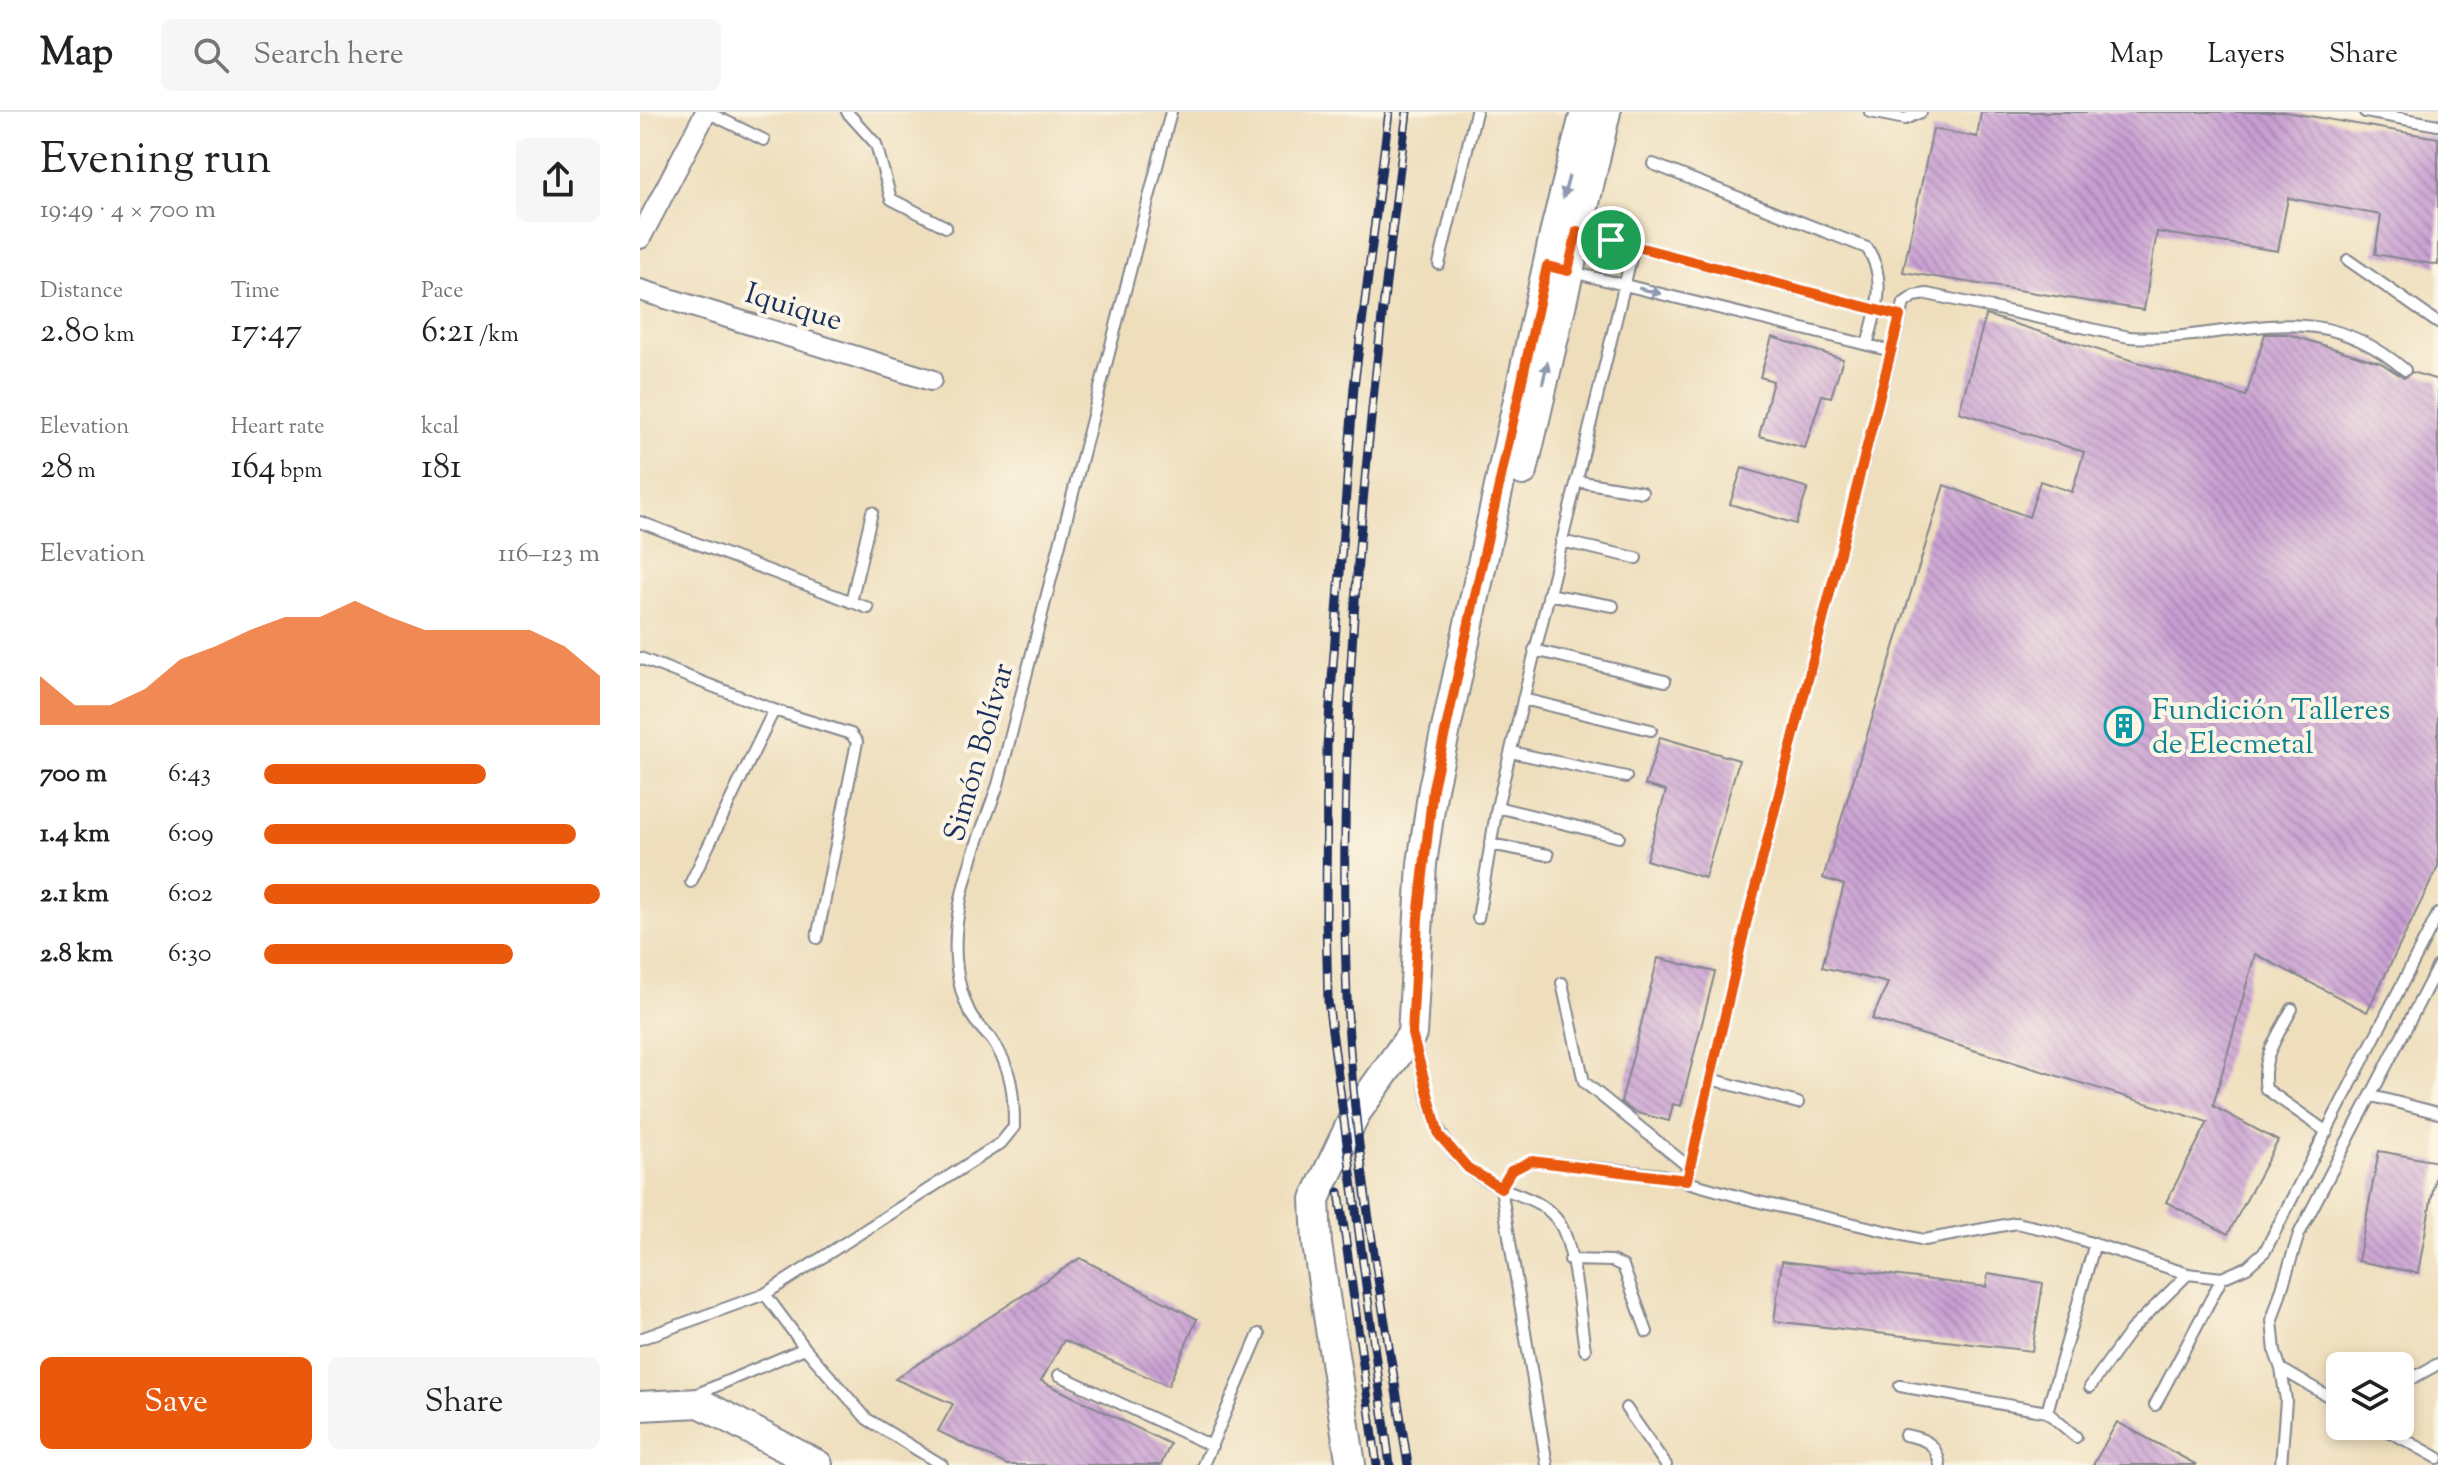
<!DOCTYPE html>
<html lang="en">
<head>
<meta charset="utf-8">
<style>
	body { margin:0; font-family:"Sorts Mill Goudy",serif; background:#f6f6f6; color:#222; height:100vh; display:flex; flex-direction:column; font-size:30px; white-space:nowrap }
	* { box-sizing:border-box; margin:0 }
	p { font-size:26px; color:#767676 }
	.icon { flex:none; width:44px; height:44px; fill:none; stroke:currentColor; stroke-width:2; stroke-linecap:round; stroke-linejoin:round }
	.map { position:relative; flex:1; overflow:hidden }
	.sheet { display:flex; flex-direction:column; background:#fff; width:640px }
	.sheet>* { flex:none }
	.controls { position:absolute; left:1686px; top:1240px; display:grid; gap:16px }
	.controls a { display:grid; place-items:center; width:88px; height:88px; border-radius:12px; background:#fff; box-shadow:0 4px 12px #0003; font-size:40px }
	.pin { position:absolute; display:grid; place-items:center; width:68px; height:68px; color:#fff; margin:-34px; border:4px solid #fff; border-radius:50%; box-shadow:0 2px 8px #0007 }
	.round { display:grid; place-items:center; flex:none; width:84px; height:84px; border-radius:12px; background:#f6f6f6 }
	.summary { display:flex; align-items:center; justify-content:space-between; height:136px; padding:0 40px }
	h1 { font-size:44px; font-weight:600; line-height:60px }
	.stats { display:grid; grid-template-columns:repeat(3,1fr); gap:12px; height:136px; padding:8px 40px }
	.stats div { display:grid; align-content:center }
	.stats b { font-size:34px; font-weight:600 }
	.stats small { font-size:22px; font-weight:400 }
	.stats p { font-size:22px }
	.chart { height:224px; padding:16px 40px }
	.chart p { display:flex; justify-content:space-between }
	.chart svg { width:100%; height:144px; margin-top:8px; fill:#ea580c; opacity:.7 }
	.primary-button { display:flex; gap:16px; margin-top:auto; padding:16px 40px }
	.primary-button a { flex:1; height:92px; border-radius:12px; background:#ea580c; color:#fff; font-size:32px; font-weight:600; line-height:92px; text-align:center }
	.primary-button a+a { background:#f6f6f6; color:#222 }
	ul { padding:0 40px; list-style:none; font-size:26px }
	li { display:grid; grid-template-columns:128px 96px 1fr; align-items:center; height:60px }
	li i { height:20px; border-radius:10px; background:#ea580c }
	header { display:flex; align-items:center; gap:48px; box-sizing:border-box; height:112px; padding:0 40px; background:#fff; border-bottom:2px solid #e0e0e0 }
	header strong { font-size:38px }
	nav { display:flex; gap:44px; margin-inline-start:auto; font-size:28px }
	.search { width:560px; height:72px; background:#f6f6f6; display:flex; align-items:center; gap:20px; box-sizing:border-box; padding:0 28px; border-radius:12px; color:#767676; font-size:30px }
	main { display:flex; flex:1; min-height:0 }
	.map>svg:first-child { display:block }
</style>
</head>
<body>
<header>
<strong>Map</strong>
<div class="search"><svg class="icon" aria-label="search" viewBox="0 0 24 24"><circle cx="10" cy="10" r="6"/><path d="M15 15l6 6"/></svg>Search here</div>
<nav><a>Map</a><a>Layers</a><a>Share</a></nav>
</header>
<main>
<section class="sheet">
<div class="summary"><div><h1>Evening run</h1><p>19:49 · 4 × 700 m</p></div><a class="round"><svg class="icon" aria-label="share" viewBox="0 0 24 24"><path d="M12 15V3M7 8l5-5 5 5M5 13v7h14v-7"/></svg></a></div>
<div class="stats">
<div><p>Distance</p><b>2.80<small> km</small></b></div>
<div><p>Time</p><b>17:47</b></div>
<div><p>Pace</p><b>6:21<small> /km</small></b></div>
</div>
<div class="stats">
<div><p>Elevation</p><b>28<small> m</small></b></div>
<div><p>Heart rate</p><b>164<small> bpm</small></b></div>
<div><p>kcal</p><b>181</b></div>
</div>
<div class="chart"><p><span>Elevation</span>116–123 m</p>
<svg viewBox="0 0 160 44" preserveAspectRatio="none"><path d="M0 44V29L10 38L20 38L30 33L40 24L50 20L60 15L70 11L80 11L90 6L100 11L110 15L120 15L130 15L140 15L150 20L160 29V44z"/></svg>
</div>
<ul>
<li><b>700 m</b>6:43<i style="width:66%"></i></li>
<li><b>1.4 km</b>6:09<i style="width:93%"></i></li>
<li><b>2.1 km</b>6:02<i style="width:100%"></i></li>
<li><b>2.8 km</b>6:30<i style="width:74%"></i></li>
</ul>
<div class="primary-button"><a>Save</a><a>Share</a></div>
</section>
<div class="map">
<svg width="1798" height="1353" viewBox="0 0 1798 1353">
	<defs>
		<pattern id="building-back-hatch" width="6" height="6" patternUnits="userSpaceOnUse" patternTransform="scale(2)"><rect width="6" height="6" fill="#c89ed2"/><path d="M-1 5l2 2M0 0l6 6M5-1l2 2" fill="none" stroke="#a281ae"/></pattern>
	</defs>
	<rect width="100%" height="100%" fill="#fcf5e5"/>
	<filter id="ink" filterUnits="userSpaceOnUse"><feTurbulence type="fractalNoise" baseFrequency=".0125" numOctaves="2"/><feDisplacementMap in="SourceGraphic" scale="16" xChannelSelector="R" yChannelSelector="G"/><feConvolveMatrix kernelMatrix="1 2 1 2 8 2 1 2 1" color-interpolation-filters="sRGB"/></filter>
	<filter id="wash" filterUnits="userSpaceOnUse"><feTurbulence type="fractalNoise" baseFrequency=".006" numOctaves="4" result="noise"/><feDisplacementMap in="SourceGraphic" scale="32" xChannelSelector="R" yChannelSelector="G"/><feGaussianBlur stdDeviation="1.8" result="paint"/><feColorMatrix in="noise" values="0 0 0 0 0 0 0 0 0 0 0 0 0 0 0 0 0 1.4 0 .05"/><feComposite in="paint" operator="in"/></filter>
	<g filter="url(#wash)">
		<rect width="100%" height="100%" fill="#eedebc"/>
		<g id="blocks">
			<path fill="url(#building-back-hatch)" d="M 1341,0 L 1646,0 L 1798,26 L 1798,153 L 1735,142 L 1741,103 L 1648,86 L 1638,139 L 1517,120 L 1504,198 L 1263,160 L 1293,17 L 1337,25 Z
				M 1346,203 L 1606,284 L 1625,222 L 1647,222 L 1741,251 L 1764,266 L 1772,260 L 1798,268 L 1798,755 L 1727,900 L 1615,842 L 1573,994 L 1638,1029 L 1588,1122 L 1526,1090 L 1568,1010 L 1232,907 L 1248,871 L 1182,855 L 1204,773 L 1183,766 L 1304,373 L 1389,405 L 1400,369 L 1432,380 L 1444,340 L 1319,300 Z
				M 1132,225 L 1203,247 L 1191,285 L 1182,283 L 1165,336 L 1119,324 L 1133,269 L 1120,265 Z
				M 1102,356 L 1168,376 L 1156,412 L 1090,392 Z
				M 1020,625 L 1099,648 L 1065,766 L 1006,748 L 1026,679 L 1005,673 Z
				M 1018,846 L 1075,860 L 1041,994 L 1033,992 L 1029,1009 L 994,1000 L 981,990 Z
				M 1739,1039 L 1798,1050 L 1778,1161 L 1718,1149 Z
				M 440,1146 L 557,1207 L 528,1274 L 424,1228 L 401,1269 L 530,1332 L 521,1353 L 367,1353 L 298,1319 L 313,1292 L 255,1267 Z
				M 1142,1149 L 1346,1175 L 1348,1162 L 1403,1171 L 1392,1239 L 1134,1209 Z
				M 1477,1310 L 1557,1353 L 1453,1353 Z"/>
		</g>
	</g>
	<g filter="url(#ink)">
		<use href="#blocks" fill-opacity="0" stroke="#84868d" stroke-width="2"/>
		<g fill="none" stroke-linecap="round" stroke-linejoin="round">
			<defs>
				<path id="lane" d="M 67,0 L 124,28
					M 207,0 L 236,32 L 251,87 L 306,115
					M 1230,0 L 1265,7 L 1281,0
					M 1725,0 L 1798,13
					M 1013,52 L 1227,136 C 1248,167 1236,200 1227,233
					M 940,120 L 1260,204
					M 1708,148 L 1798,211
					M 799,152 L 836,0
					M 932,160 L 1252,239
					M 936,369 L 1002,380
					M 0,410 L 228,496
					M 921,429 L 996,446
					M 908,482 L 973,494
					M 211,490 L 232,400
					M 894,538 L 1025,569
					M 0,546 L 134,598 L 211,622 L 217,630 L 177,826
					M 883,587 L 1011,618
					M 871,640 L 986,665
					M 857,695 L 979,725
					M 850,732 L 908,743
					M 51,770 L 134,598
					M 838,806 L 857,695 L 994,134
					M 922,871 L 944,970 L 1050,1056
					M 1652,897 C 1638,923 1620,947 1626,977 L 1687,1020
					M 774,927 C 791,994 792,1047 864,1077 C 886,1086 907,1091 920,1112 C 935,1136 940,1207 945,1238
					M 1071,967 L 1158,991
					M 1732,984 L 1798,1001
					M 1047,1068 L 1106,812 L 1264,191 L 1274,184 L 1287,182 L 1489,225 C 1595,232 1671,177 1765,258
					M 930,1148 L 972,1149 L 983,1154 L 1007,1220
					M 125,1182 L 165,1236 L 227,1307 L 302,1353
					M 0,1227 L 125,1182 L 361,1031 L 374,1015 C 374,982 372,956 352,928 C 344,919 334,910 329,899 C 295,826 333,743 358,673 L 531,0
					M 419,1263 L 572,1334
					M 1760,1273 L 1798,1252
					M 1260,1274 L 1407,1300 L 1436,1325
					M 1450,1275 L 1491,1218 L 1548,1162
					M 55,1283 L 165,1236
					M 1700,1291 L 1641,1257 L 1635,1240 L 1632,1208 L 1659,1122 L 1798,854
					M 1515,1293 L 1582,1166
					M 986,1296 L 1026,1353
					M 1407,1300 L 1455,1131
					M 1740,1314 L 1798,1346
					M 1265,1323 C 1286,1327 1296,1331 1300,1353
					M 563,1353 L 619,1222
					M 907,1353 L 861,1076 L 871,1059 L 891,1049 L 1022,1063 L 1115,1089 L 1284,1128 L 1376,1111 L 1417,1120 L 1548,1162 L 1582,1166 L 1607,1155 L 1625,1139 L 1798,802
					M 1641,1353 L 1646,1288 L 1641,1257"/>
				<path id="street" d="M 0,126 L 66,0
					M 0,178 L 291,268"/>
				<path id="secondary" d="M 883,359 L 966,0
					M 0,1294 L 60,1291 L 178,1353
					M 711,1353 L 677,1132 L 675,1087 L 716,1001 L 772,922 L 782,752 L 793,676 L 916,114 L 945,0"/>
			</defs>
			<use href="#lane" stroke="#84868d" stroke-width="14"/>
			<use href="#street" stroke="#84868d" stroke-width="24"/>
			<use href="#secondary" stroke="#84868d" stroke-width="32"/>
			<use href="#lane" stroke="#fff" stroke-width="10"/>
			<use href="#street" stroke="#fff" stroke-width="20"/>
			<use href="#secondary" stroke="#fff" stroke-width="28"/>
			<defs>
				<path id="rail" d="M 749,0 L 714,275 L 687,634 L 686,806 L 688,889 L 750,1353
					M 767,0 C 730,293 695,589 707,886 C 713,1042 744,1198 768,1353
					M 699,1080 L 737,1353"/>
			</defs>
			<use href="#rail" stroke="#1b2f5e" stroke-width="9"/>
			<use href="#rail" stroke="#fcf5e5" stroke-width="6" stroke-dasharray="18" stroke-linecap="butt"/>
		</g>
		<defs><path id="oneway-solid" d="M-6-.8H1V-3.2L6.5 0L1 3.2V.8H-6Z" transform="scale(2)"/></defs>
		<g fill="#8d97ae">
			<use href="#oneway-solid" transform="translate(926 75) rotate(105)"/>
			<use href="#oneway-solid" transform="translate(1010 179) rotate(14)"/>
			<use href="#oneway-solid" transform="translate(905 261) rotate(-77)"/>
		</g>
	</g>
	<g fill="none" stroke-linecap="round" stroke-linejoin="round" filter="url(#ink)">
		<defs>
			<path id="route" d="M 937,119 L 1260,204 L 1106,812 L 1047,1068 L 891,1049 L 871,1059 L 861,1076 L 828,1056 L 799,1023 L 772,922 L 778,806 L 793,676 L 907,154 L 928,159 Z"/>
		</defs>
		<use href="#route" stroke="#fff" stroke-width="16"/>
		<use href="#route" stroke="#ea580c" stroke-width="10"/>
	</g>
	<defs>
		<symbol id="building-ring" viewBox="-11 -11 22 22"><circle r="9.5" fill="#fcf5e5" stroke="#0f9aa8" stroke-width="1.5"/><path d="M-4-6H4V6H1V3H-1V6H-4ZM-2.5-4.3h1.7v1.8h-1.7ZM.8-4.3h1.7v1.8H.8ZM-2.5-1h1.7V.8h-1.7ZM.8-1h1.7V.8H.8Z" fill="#0f9aa8"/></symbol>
	</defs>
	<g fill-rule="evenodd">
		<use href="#building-ring" x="1462" y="592" width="44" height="44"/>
	</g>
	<g text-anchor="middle" stroke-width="8" stroke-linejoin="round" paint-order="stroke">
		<g font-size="30" fill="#1b2f5e" stroke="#fcf5e5">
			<text transform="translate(154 194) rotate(17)" y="10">Iquique</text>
			<text transform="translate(338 640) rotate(-74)" y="10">Simón Bolívar</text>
		</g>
		<g font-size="30" fill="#0d838f" stroke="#fcf5e5" text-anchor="start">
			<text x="1512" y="607">Fundición Talleres<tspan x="1512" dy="34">de Elecmetal</tspan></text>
		</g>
	</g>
</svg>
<div class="controls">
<a><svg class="icon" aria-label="layers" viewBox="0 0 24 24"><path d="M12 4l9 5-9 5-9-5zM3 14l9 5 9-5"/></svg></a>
</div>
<div class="pin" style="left:971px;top:128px;background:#1e9e55"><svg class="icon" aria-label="arrive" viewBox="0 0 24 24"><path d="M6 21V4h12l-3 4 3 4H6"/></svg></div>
</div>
</main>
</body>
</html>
